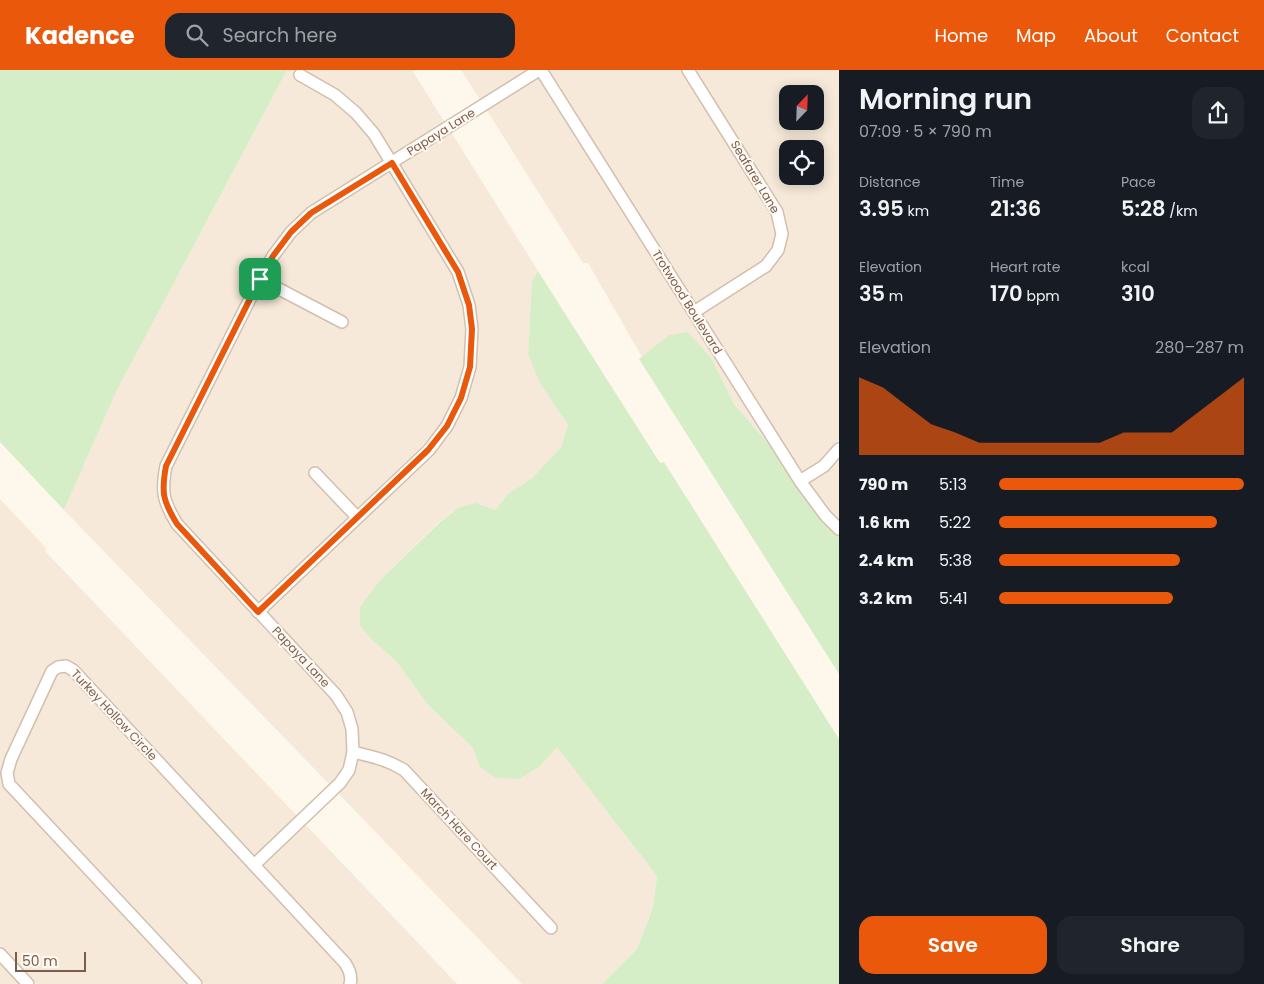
<!DOCTYPE html>
<html lang="en">
<head>
<meta charset="utf-8">
<style>
	body { margin:0; font-family:Poppins,sans-serif; background:#20242c; color:#f1f3f6; height:100vh; display:flex; flex-direction:column; font-size:19px; white-space:nowrap }
	* { box-sizing:border-box; margin:0 }
	p { font-size:16px; color:#9ea1a6 }
	.icon { flex:none; width:28px; height:28px; fill:none; stroke:currentColor; stroke-width:2; stroke-linecap:round; stroke-linejoin:round }
	.map { position:relative; flex:1; overflow:hidden }
	.panel { display:flex; flex-direction:column; background:#171b24; width:425px }
	.panel>* { flex:none }
	.needle { width:32px; rotate:23deg }
	.controls { position:absolute; left:779px; top:15px; display:grid; gap:10px }
	.controls a { display:grid; place-items:center; width:45px; height:45px; border-radius:10px; background:#171b24; box-shadow:0 2px 12px #0003; font-size:25px }
	.scale { position:absolute; left:15px; bottom:12px; width:71px; box-sizing:border-box; padding-left:5px; border:2px solid #7c5d4b; border-top:0; font-size:14px; line-height:18px; white-space:nowrap; color:#7c5d4b; -webkit-text-stroke:4px #fffaf3; paint-order:stroke }
	.pin { position:absolute; display:grid; place-items:center; width:42px; height:42px; color:#fff; margin:-21px; border-radius:10px; box-shadow:0 2px 8px #0006 }
	.round { display:grid; place-items:center; flex:none; width:52px; height:52px; border-radius:15px; background:#20242c }
	.summary { display:flex; align-items:center; justify-content:space-between; height:85px; padding:0 20px }
	h1 { font-size:28px; font-weight:600; line-height:38px }
	.figures { display:grid; grid-template-columns:repeat(3,1fr); gap:8px; height:85px; padding:5px 20px }
	.figures div { display:grid; align-content:center }
	.figures b { font-size:21px; font-weight:600 }
	.figures small { font-size:14px; font-weight:400 }
	.figures p { font-size:14px }
	.chart { height:140px; padding:10px 20px }
	.chart p { display:flex; justify-content:space-between }
	.chart svg { width:100%; height:90px; margin-top:5px; fill:#ea580c; opacity:.7 }
	.action { display:flex; gap:10px; margin-top:auto; padding:10px 20px }
	.action a { flex:1; height:58px; border-radius:15px; background:#ea580c; color:#fff; font-size:20px; font-weight:600; line-height:58px; text-align:center }
	.action a+a { background:#20242c; color:#f1f3f6 }
	ul { padding:0 20px; list-style:none; font-size:16px }
	li { display:grid; grid-template-columns:80px 60px 1fr; align-items:center; height:38px }
	li i { height:12px; border-radius:6px; background:#ea580c }
	header { display:flex; align-items:center; gap:30px; box-sizing:border-box; height:70px; padding:0 25px; background:#ea580c; color:#fff }
	header strong { font-size:24px }
	nav { display:flex; gap:28px; margin-inline-start:auto; font-size:18px }
	.search { width:350px; height:45px; background:#20242c; display:flex; align-items:center; gap:12px; box-sizing:border-box; padding:0 18px; border-radius:15px; color:#9ea1a6; font-size:19px }
	main { display:flex; flex:1; min-height:0 }
	.map>svg:first-child { display:block }
</style>
</head>
<body>
<header>
<strong>Kadence</strong>
<div class="search"><svg class="icon" aria-label="search" viewBox="0 0 24 24"><circle cx="10" cy="10" r="6"/><path d="M15 15l6 6"/></svg>Search here</div>
<nav><a>Home</a><a>Map</a><a>About</a><a>Contact</a></nav>
</header>
<main>
<div class="map">
<svg width="839" height="914" viewBox="0 0 839 914">
	<rect width="100%" height="100%" fill="#fef7eb"/>
	<path fill="#f6e9d9" fill-rule="evenodd" d="M 287,0 L 298,0 L 294,8 L 332,29 L 352,47 L 370,68 L 385,91 L 287,159 L 162,393 L 158,412 L 159,425 L 162,440 L 173,458 L 332,628 L 342,645 L 348,660 L 348,682 L 344,698 L 337,710 L 331,716 L 64,440 L 116,322 Z
		M 303,0 L 412,0 L 445,53 L 394,86 L 378,61 L 359,39 L 338,20 Z
		M 461,0 L 530,0 L 481,31 Z
		M 547,0 L 682,0 L 773,145 L 777,164 L 774,178 L 763,192 L 696,235 Z
		M 694,0 L 839,0 L 839,370 L 834,379 L 821,392 L 802,404 L 701,244 L 768,201 L 787,162 L 785,149 L 781,138 ZM 788,24 L 815,24 L 815,51 L 788,51 ZM 788,79 L 815,79 L 815,106 L 788,106 Z
		M 538,7 L 690,245 L 775,381 L 734,334 L 712,289 L 669,265 L 642,287 L 588,193 L 583,193 L 486,39 Z
		M 451,62 L 538,201 L 532,211 L 528,284 L 555,335 L 568,355 L 561,377 L 532,408 L 508,424 L 495,440 L 458,438 L 439,452 L 380,510 L 360,556 L 372,570 L 396,591 L 428,635 L 473,678 L 481,697 L 540,696 L 557,676 L 657,806 L 653,837 L 637,879 L 602,914 L 522,914 L 338,723 L 357,689 L 378,693 L 388,697 L 400,705 L 551,866 L 558,858 L 407,696 L 392,687 L 381,683 L 358,678 L 357,658 L 266,542 L 432,384 L 475,297 L 462,199 L 399,94 Z
		M 390,100 L 453,205 L 464,236 L 467,260 L 465,297 L 456,326 L 442,353 L 425,377 L 358,440 L 315,395 L 308,403 L 350,448 L 259,535 L 181,451 L 172,436 L 169,422 L 168,412 L 171,397 L 262,216 L 344,259 L 349,249 L 267,207 L 277,189 L 294,165 L 314,148 Z
		M 839,388 L 839,452 L 828,441 L 808,413 L 827,400 Z
		M 0,429 L 46,478 L 45,481 L 298,747 L 254,788 L 69,591 L 66,590 L 56,592 L 2,702 L 189,914 L 36,914 L 0,876 Z
		M 64,601 L 70,605 L 253,803 L 341,897 L 345,904 L 346,911 L 345,914 L 204,914 L 14,711 L 12,703 L 15,691 L 56,605 L 60,602 Z
		M 305,754 L 457,914 L 355,914 L 354,899 L 350,890 L 261,795 Z
		M 0,892 L 21,914 L 0,914 Z"/>
	<path fill="#d6eec7" d="M 0,0 L 287,0 L 116,322 L 64,440 L 0,372 Z
		M 538,201 L 660,393 L 664,392 L 839,669 L 839,914 L 602,914 L 637,879 L 653,837 L 657,806 L 557,677 L 540,696 L 519,709 L 496,708 L 480,697 L 473,678 L 428,635 L 396,591 L 372,570 L 360,556 L 360,537 L 380,510 L 440,452 L 458,438 L 476,433 L 495,440 L 508,424 L 532,408 L 561,377 L 568,355 L 540,313 L 528,284 L 532,211 Z
		M 688,262 L 712,289 L 734,334 L 775,381 L 798,418 L 821,449 L 839,467 L 839,604 L 639,289 L 669,265 Z"/>
	<g fill="none" stroke-linecap="round" stroke-linejoin="round">
		<defs>
			<path id="minor" d="M 541,0 L 800,411 L 825,445 L 839,459
				M 688,0 L 777,142 L 782,164 L 778,180 L 766,196 L 694,242
				M 260,209 L 342,252
				M 315,403 L 357,447
				M 800,411 L 824,396 L 839,379
				M 258,542 L 429,380 L 447,356 L 461,328 L 470,297 L 472,259 L 469,235 L 458,202 L 374,64 L 356,43 L 335,25 L 300,5
				M 353,682 C 373,687 386,689 404,700 L 551,858
				M 254,795 L 340,713 L 349,700 L 353,682 L 352,659 L 347,642 L 336,625 L 177,454 C 163,431 161,422 166,396 L 260,209 L 273,186 L 291,162 L 311,143 L 539,0
				M 0,884 L 28,914
				M 196,914 L 9,714 L 7,703 L 11,689 L 52,601 L 58,597 L 66,596 L 73,600 L 345,893 C 349,899 352,907 350,914"/>
		</defs>
		<use href="#minor" stroke="#d2bfae" stroke-width="14"/>
		<use href="#minor" stroke="#fff" stroke-width="11"/>
	</g>
	<g fill="none" stroke-linecap="round" stroke-linejoin="round">
		<defs>
			<path id="route" d="M 392,93 L 458,202 L 469,235 L 472,259 L 470,297 L 461,328 L 447,356 L 428,380 L 258,542 L 177,454 C 163,431 161,423 166,396 L 260,209 L 273,186 L 291,162 L 311,143 Z"/>
		</defs>
		<use href="#route" stroke="#fff" stroke-width="10"/>
		<use href="#route" stroke="#ea580c" stroke-width="6"/>
	</g>
	<g text-anchor="middle" stroke-width="4" stroke-linejoin="round" paint-order="stroke">
		<g font-size="12" fill="#7c5d4b" stroke="#fffaf3">
			<text transform="translate(441 62) rotate(-32)" y="4">Papaya Lane</text>
			<text transform="translate(755 107) rotate(59)" y="4">Seafarer Lane</text>
			<text transform="translate(687 232) rotate(58)" y="4">Trotwood Boulevard</text>
			<text transform="translate(301 587) rotate(47)" y="4">Papaya Lane</text>
			<text transform="translate(114 645) rotate(47)" y="4">Turkey Hollow Circle</text>
			<text transform="translate(459 759) rotate(47)" y="4">March Hare Court</text>
		</g>
	</g>
</svg>
<div class="controls">
<a><svg class="needle" viewBox="-14 -14 28 28"><path d="M0-13l5 13h-10z" fill="#e53935"/><path d="M0 13l5-13h-10z" fill="#9ea1a6"/></svg></a>
<a><svg class="icon" aria-label="locate" viewBox="0 0 24 24"><circle cx="12" cy="12" r="6"/><path d="M12 2v4M12 18v4M2 12h4M18 12h4"/></svg></a>
</div>
<div class="scale">50 m</div>
<div class="pin" style="left:260px;top:209px;background:#1e9e55"><svg class="icon" aria-label="arrive" viewBox="0 0 24 24"><path d="M6 21V4h12l-3 4 3 4H6"/></svg></div>
</div>
<section class="panel">
<div class="summary"><div><h1>Morning run</h1><p>07:09 · 5 × 790 m</p></div><a class="round"><svg class="icon" aria-label="share" viewBox="0 0 24 24"><path d="M12 15V3M7 8l5-5 5 5M5 13v7h14v-7"/></svg></a></div>
<div class="figures">
<div><p>Distance</p><b>3.95<small> km</small></b></div>
<div><p>Time</p><b>21:36</b></div>
<div><p>Pace</p><b>5:28<small> /km</small></b></div>
</div>
<div class="figures">
<div><p>Elevation</p><b>35<small> m</small></b></div>
<div><p>Heart rate</p><b>170<small> bpm</small></b></div>
<div><p>kcal</p><b>310</b></div>
</div>
<div class="chart"><p><span>Elevation</span>280–287 m</p>
<svg viewBox="0 0 160 44" preserveAspectRatio="none"><path d="M0 44V6L10 11L20 20L30 29L40 33L50 38L60 38L70 38L80 38L90 38L100 38L110 33L120 33L130 33L140 24L150 15L160 6V44z"/></svg>
</div>
<ul>
<li><b>790 m</b>5:13<i style="width:100%"></i></li>
<li><b>1.6 km</b>5:22<i style="width:89%"></i></li>
<li><b>2.4 km</b>5:38<i style="width:74%"></i></li>
<li><b>3.2 km</b>5:41<i style="width:71%"></i></li>
</ul>
<div class="action"><a>Save</a><a>Share</a></div>
</section>
</main>
</body>
</html>
